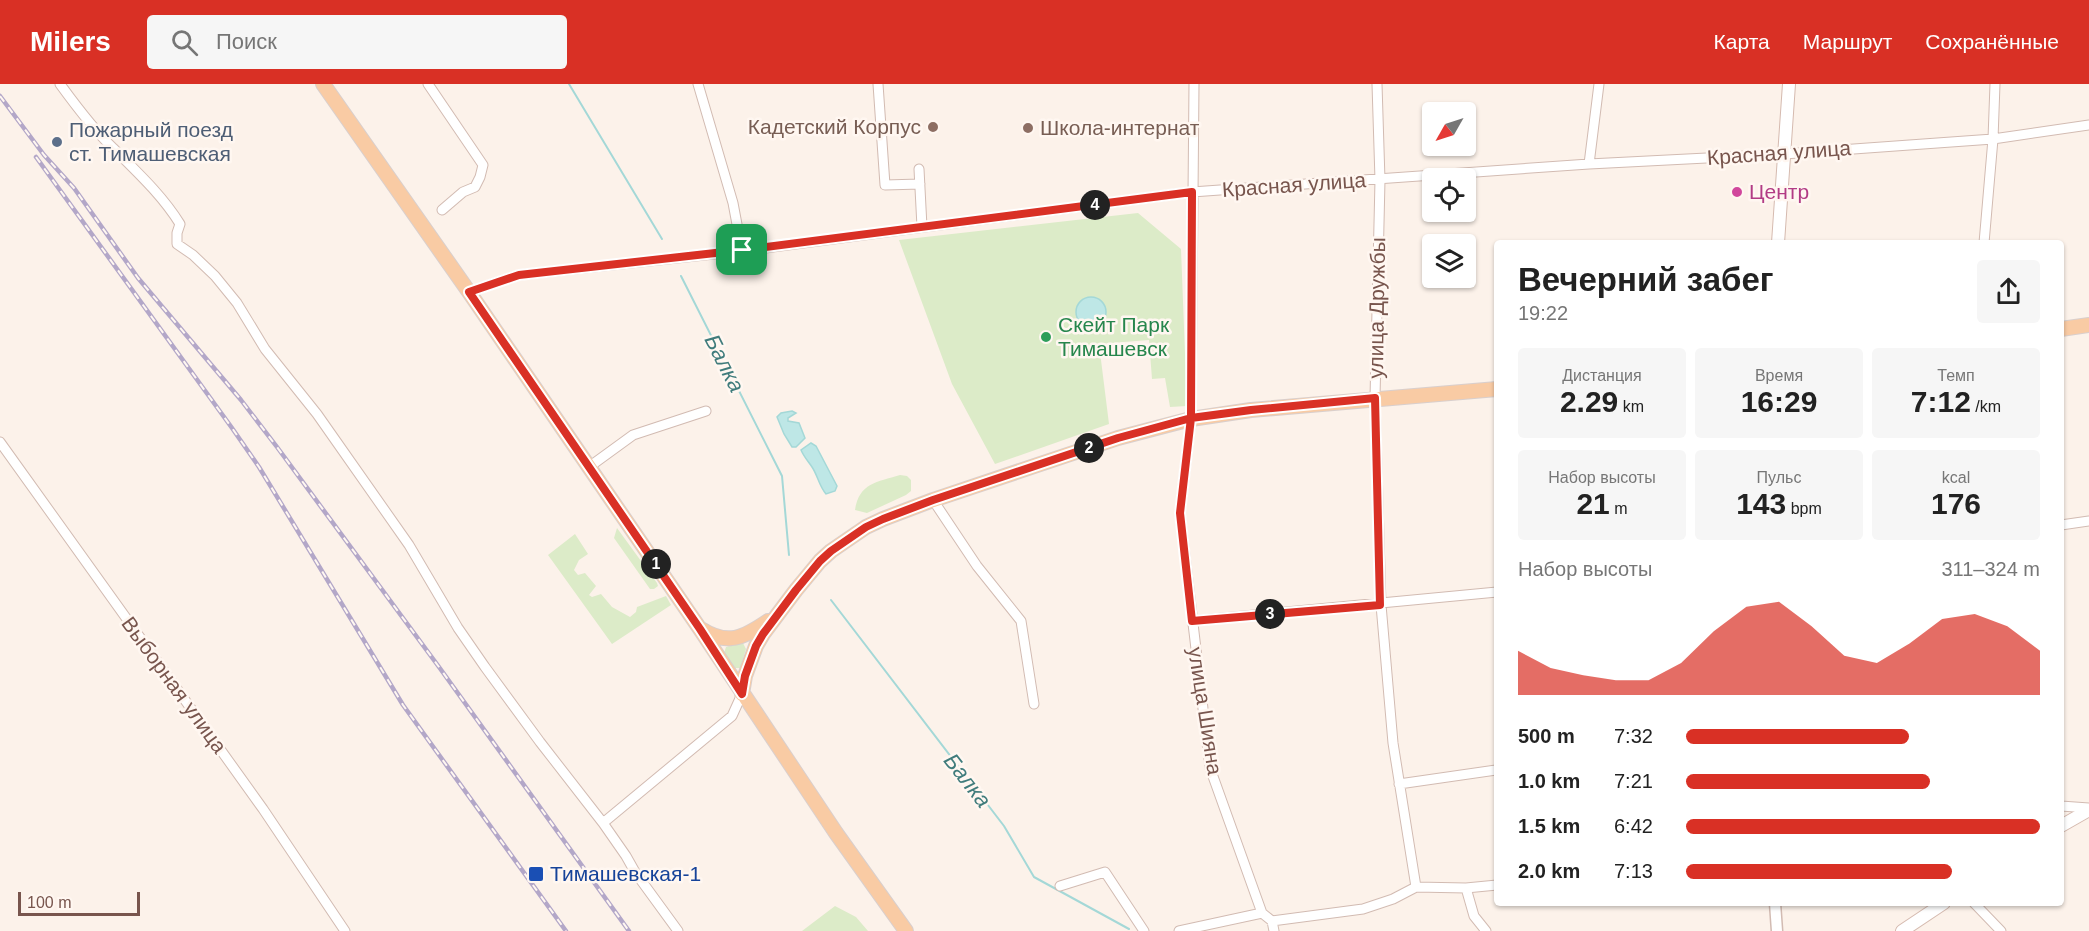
<!DOCTYPE html>
<html lang="ru">
<head>
<meta charset="utf-8">
<style>
	body { margin:0; font-family:Arial,sans-serif; background:#f6f6f6; color:#222; height:100vh; display:flex; flex-direction:column; font-size:22px; white-space:nowrap }
	* { box-sizing:border-box; margin:0 }
	p { font-size:20px; color:#767676 }
	.icon { flex:none; width:33px; height:33px; fill:none; stroke:currentColor; stroke-width:2; stroke-linecap:round; stroke-linejoin:round }
	.map { position:relative; flex:1; overflow:hidden }
	.panel { position:absolute; left:1494px; top:156px; width:570px; height:666px; display:flex; flex-direction:column; background:#fff; border-radius:6px; box-shadow:0 2px 4px #0004 }
	.panel>* { flex:none }
	.needle { width:39px; rotate:231deg }
	.controls { position:absolute; left:1422px; top:18px; display:grid; gap:12px }
	.controls a { display:grid; place-items:center; width:54px; height:54px; border-radius:6px; background:#fff; box-shadow:0 2px 4px #0004; font-size:30px }
	.scale { position:absolute; left:18px; bottom:15px; width:122px; box-sizing:border-box; padding-left:6px; border:3px solid #78554d; border-top:0; font-size:16px; line-height:21px; white-space:nowrap; color:#78554d; -webkit-text-stroke:4px #fff7f1; paint-order:stroke }
	.pin { position:absolute; display:grid; place-items:center; width:51px; height:51px; color:#fff; margin:-26px; border-radius:12px; box-shadow:0 3px 9px #0006 }
	.km { position:absolute; width:30px; height:30px; margin:-15px; border-radius:50%; background:#222; color:#fff; font-size:16px; line-height:30px; text-align:center }
	.round { display:grid; place-items:center; flex:none; width:63px; height:63px; border-radius:6px; background:#f6f6f6 }
	.summary { display:flex; align-items:center; justify-content:space-between; height:102px; padding:0 24px }
	h1 { font-size:33px; font-weight:700; line-height:45px }
	.figures { display:grid; grid-template-columns:repeat(3,1fr); gap:9px; height:102px; padding:6px 24px }
	.figures div { display:grid; align-content:center; border-radius:6px; background:#f6f6f6; text-align:center }
	.figures b { font-size:30px; font-weight:700 }
	.figures small { font-size:16px; font-weight:400 }
	.figures p { font-size:16px }
	.chart { height:168px; padding:12px 24px }
	.chart p { display:flex; justify-content:space-between }
	.chart svg { width:100%; height:108px; margin-top:6px; fill:#d93025; opacity:.7 }
	ul { padding:0 24px; list-style:none; font-size:20px }
	li { display:grid; grid-template-columns:96px 72px 1fr; align-items:center; height:45px }
	li i { height:15px; border-radius:8px; background:#d93025 }
	header { display:flex; align-items:center; gap:36px; box-sizing:border-box; height:84px; padding:0 30px; background:#d93025; color:#fff }
	header strong { font-size:28px }
	nav { display:flex; gap:33px; margin-inline-start:auto; font-size:21px }
	.search { width:420px; height:54px; background:#f6f6f6; display:flex; align-items:center; gap:15px; box-sizing:border-box; padding:0 21px; border-radius:6px; color:#767676; font-size:22px }
	.map>svg:first-child { display:block }
</style>
</head>
<body>
<header>
<strong>Milers</strong>
<div class="search"><svg class="icon" aria-label="search" viewBox="0 0 24 24"><circle cx="10" cy="10" r="6"/><path d="M15 15l6 6"/></svg>Поиск</div>
<nav><a>Карта</a><a>Маршрут</a><a>Сохранённые</a></nav>
</header>
<div class="map">
<svg width="2089" height="847" viewBox="0 0 2089 847">
	<rect width="100%" height="100%" fill="#fcf2ea"/>
	<path fill="#dcebc8" d="M 1138,129 L 1181,165 L 1187,322 L 1170,323 L 1165,294 L 1152,295 L 1149,256 L 1099,260 L 1109,340 L 995,380 L 952,300 L 899,156 Z
		M 900,391 L 907,392 L 911,396 L 911,407 L 906,411 L 867,429 L 855,426 C 859,399 877,398 900,391 Z
		M 617,444 L 657,499 L 658,502 L 654,505 L 650,505 L 614,454 Z
		M 575,450 L 588,470 L 579,476 L 574,486 L 578,491 L 585,489 L 596,502 L 589,511 L 592,513 L 601,510 L 612,523 L 630,533 L 636,528 L 637,523 L 666,512 L 671,521 L 612,560 L 548,471 Z
		M 743,559 L 746,565 L 740,584 L 735,584 L 730,580 L 724,569 L 726,563 Z
		M 835,822 L 856,833 L 868,847 L 802,847 Z"/>
	<path fill="#bee7e6" stroke="#a4d8d7" stroke-width="1.5" d="M1076 228a15 15 0 1 1 30 0a15 15 0 1 1-30 0Z
		M 792,327 L 796,329 L 788,334 L 788,337 L 799,339 L 805,354 L 796,363 L 792,363 L 784,350 L 777,333 L 781,329 Z
		M 811,359 L 816,362 L 837,402 L 835,407 L 826,410 C 819,402 818,392 812,383 C 808,377 804,373 801,366 Z"/>
	<g fill="none" stroke-linecap="round" stroke-linejoin="round">
		<path stroke="#a4d8d7" stroke-width="2" d="M 569,0 L 662,155
			M 681,192 L 782,392 L 789,471
			M 831,516 L 1004,742 L 1034,793 L 1129,845"/>
		<defs>
			<path id="minor" d="M 60,0 C 76,22 93,45 113,64 C 137,88 162,111 180,140 L 177,149 L 177,160 L 193,171 L 215,192 L 237,219 L 265,265 L 317,330 L 409,461 L 458,544 L 485,583 L 540,658 L 603,739 L 626,772 L 635,788 L 678,847
				M 428,0 L 483,81 L 480,93 L 475,103 L 463,108 L 442,126
				M 698,0 L 733,119 L 742,167
				M 878,0 L 885,101 L 920,100
				M 1194,0 L 1191,335 L 1180,429 L 1210,684 L 1262,829 L 1272,837 L 1274,847
				M 1377,0 L 1380,96 L 1375,314 L 1381,521 L 1393,659 L 1416,803
				M 1589,80 L 1599,0
				M 919,85 L 922,143
				M 1984,159 L 1993,55 L 1995,0
				M 469,208 L 519,191 L 742,167 L 1192,108 L 1589,80 L 1784,70 L 1993,55 L 2089,41
				M 0,358 L 263,725 L 345,847
				M 589,383 L 633,351 L 706,327
				M 933,416 L 977,482 L 1021,537 L 1034,620
				M 2061,441 L 2089,437
				M 1192,537 L 1497,508
				M 1399,700 L 1496,686
				M 2061,722 L 2089,724
				M 603,739 L 732,632 L 742,610
				M 1060,802 L 1105,788 L 1144,847
				M 1466,804 L 1474,832 L 1486,847
				M 1974,819 L 2001,847
				M 1272,837 L 1363,825 L 1393,815 L 1416,803 L 1466,804 L 1497,801
				M 1179,847 L 1262,829"/>
			<path id="tertiary" d="M 1775,819 L 1777,847"/>
			<path id="secondary" d="M 1778,159 L 1789,0
				M 2061,742 L 2089,726
				M 1902,847 L 1944,819"/>
			<path id="primary" d="M 323,0 L 469,208 L 700,545 L 836,749 L 906,847
				M 2061,245 L 2089,241
				M 701,545 C 728,562 743,554 768,537
				M 742,610 L 745,592 L 756,562 L 763,550 L 796,506 L 820,477 L 831,467 L 866,443 L 883,435 L 933,416 L 1118,354 L 1191,335 L 1251,326 L 1497,305"/>
		</defs>
		<use href="#minor" stroke="#d2bbb2" stroke-width="11"/>
		<use href="#tertiary" stroke="#d2bbb2" stroke-width="13"/>
		<use href="#secondary" stroke="#d5baaf" stroke-width="14"/>
		<use href="#primary" stroke="#d9cfcd" stroke-width="16"/>
		<use href="#minor" stroke="#fff" stroke-width="9"/>
		<use href="#tertiary" stroke="#fff" stroke-width="10"/>
		<use href="#secondary" stroke="#fff" stroke-width="12"/>
		<use href="#primary" stroke="#f9cba4" stroke-width="14"/>
		<defs>
			<path id="rail" d="M 0,12 L 44,71 L 74,104 L 138,194 L 241,316 L 277,363 L 439,583 L 629,847
				M 36,73 L 232,344 L 259,383 L 403,621 L 566,847"/>
		</defs>
		<use href="#rail" stroke="#b3a7c8" stroke-width="4.5"/>
		<use href="#rail" stroke="#fff7f1" stroke-width="2" stroke-dasharray="7" stroke-linecap="butt"/>
	</g>
	<g fill="none" stroke-linecap="round" stroke-linejoin="round">
		<defs>
			<path id="route" d="M 742,166 L 519,191 L 469,208 L 700,545 L 742,610 L 745,592 L 756,562 L 763,550 L 796,506 L 820,477 L 831,467 L 866,443 L 883,435 L 933,416 L 1118,354 L 1191,334 L 1251,326 L 1375,314 L 1380,521 L 1192,537 L 1180,429 L 1191,334 L 1192,108 L 742,166"/>
		</defs>
		<use href="#route" stroke="#fff" stroke-width="12"/>
		<use href="#route" stroke="#d93025" stroke-width="8"/>
	</g>
	<g fill="#8d6e63" stroke="#fff7f1" stroke-width="2">
		<circle cx="933" cy="43" r="6"/>
		<circle cx="1028" cy="44" r="6"/>
	</g>
	<circle fill="#5c6f8a" stroke="#fff7f1" stroke-width="2" cx="57" cy="58" r="6"/>
	<circle fill="#d1479c" stroke="#fff7f1" stroke-width="2" cx="1737" cy="108" r="6"/>
	<circle fill="#2e9e5b" stroke="#fff7f1" stroke-width="2" cx="1046" cy="253" r="6"/>
	<rect fill="#1a4fb4" stroke="#fff7f1" stroke-width="2" x="528" y="782" width="16" height="16" rx="3"/>
	<g text-anchor="middle" stroke-width="5" stroke-linejoin="round" paint-order="stroke">
		<g font-size="21" fill="#785e54" stroke="#fff7f1" text-anchor="end">
			<text x="921" y="50">Кадетский Корпус</text>
			<text x="1040" y="51" text-anchor="start">Школа-интернат</text>
		</g>
		<g font-size="21" fill="#4e5e75" stroke="#fff7f1" text-anchor="start">
			<text x="69" y="53">Пожарный поезд<tspan x="69" dy="24">ст. Тимашевская</tspan></text>
		</g>
		<g font-size="21" fill="#78554d" stroke="#fff7f1">
			<text transform="translate(1779 69) rotate(-4)" y="7">Красная улица</text>
			<text transform="translate(1294 101) rotate(-4)" y="7">Красная улица</text>
			<text transform="translate(1377 224) rotate(-89)" y="7">улица Дружбы</text>
			<text transform="translate(174 601) rotate(54)" y="7">Выборная улица</text>
			<text transform="translate(1205 627) rotate(81)" y="7">улица Шияна</text>
		</g>
		<g font-size="21" fill="#b23c85" stroke="#fff7f1" text-anchor="start">
			<text x="1749" y="115">Центр</text>
		</g>
		<g font-size="21" fill="#27864d" stroke="#fff7f1" text-anchor="start">
			<text x="1058" y="248">Скейт Парк<tspan x="1058" dy="24">Тимашевск</tspan></text>
		</g>
		<g font-size="21" fill="#164399" stroke="#fff7f1" text-anchor="start">
			<text x="550" y="797">Тимашевская-1</text>
		</g>
		<g font-size="22" font-style="italic" fill="#407c7c" stroke="#fff7f1">
			<text transform="translate(725 279) rotate(63)" y="8">Балка</text>
			<text transform="translate(968 696) rotate(52)" y="8">Балка</text>
		</g>
	</g>
</svg>
<div class="controls">
<a><svg class="needle" viewBox="-14 -14 28 28"><path d="M0-13l5 13h-10z" fill="#e53935"/><path d="M0 13l5-13h-10z" fill="#767676"/></svg></a>
<a><svg class="icon" aria-label="locate" viewBox="0 0 24 24"><circle cx="12" cy="12" r="6"/><path d="M12 2v4M12 18v4M2 12h4M18 12h4"/></svg></a>
<a><svg class="icon" aria-label="layers" viewBox="0 0 24 24"><path d="M12 4l9 5-9 5-9-5zM3 14l9 5 9-5"/></svg></a>
</div>
<div class="scale">100 m</div>
<div class="pin" style="left:742px;top:166px;background:#1e9e55"><svg class="icon" aria-label="arrive" viewBox="0 0 24 24"><path d="M6 21V4h12l-3 4 3 4H6"/></svg></div>
<b class="km" style="left:656px;top:480px">1</b>
<b class="km" style="left:1089px;top:364px">2</b>
<b class="km" style="left:1270px;top:530px">3</b>
<b class="km" style="left:1095px;top:121px">4</b>
<section class="panel">
<div class="summary"><div><h1>Вечерний забег</h1><p>19:22</p></div><a class="round"><svg class="icon" aria-label="share" viewBox="0 0 24 24"><path d="M12 15V3M7 8l5-5 5 5M5 13v7h14v-7"/></svg></a></div>
<div class="figures">
<div><p>Дистанция</p><b>2.29<small> km</small></b></div>
<div><p>Время</p><b>16:29</b></div>
<div><p>Темп</p><b>7:12<small> /km</small></b></div>
</div>
<div class="figures">
<div><p>Набор высоты</p><b>21<small> m</small></b></div>
<div><p>Пульс</p><b>143<small> bpm</small></b></div>
<div><p>kcal</p><b>176</b></div>
</div>
<div class="chart"><p><span>Набор высоты</span>311–324 m</p>
<svg viewBox="0 0 160 44" preserveAspectRatio="none"><path d="M0 44V26L10 33L20 36L30 38L40 38L50 31L60 18L70 8L80 6L90 16L100 28L110 31L120 23L130 13L140 11L150 16L160 26V44z"/></svg>
</div>
<ul>
<li><b>500 m</b>7:32<i style="width:63%"></i></li>
<li><b>1.0 km</b>7:21<i style="width:69%"></i></li>
<li><b>1.5 km</b>6:42<i style="width:100%"></i></li>
<li><b>2.0 km</b>7:13<i style="width:75%"></i></li>
</ul>
</section>
</div>
</body>
</html>
